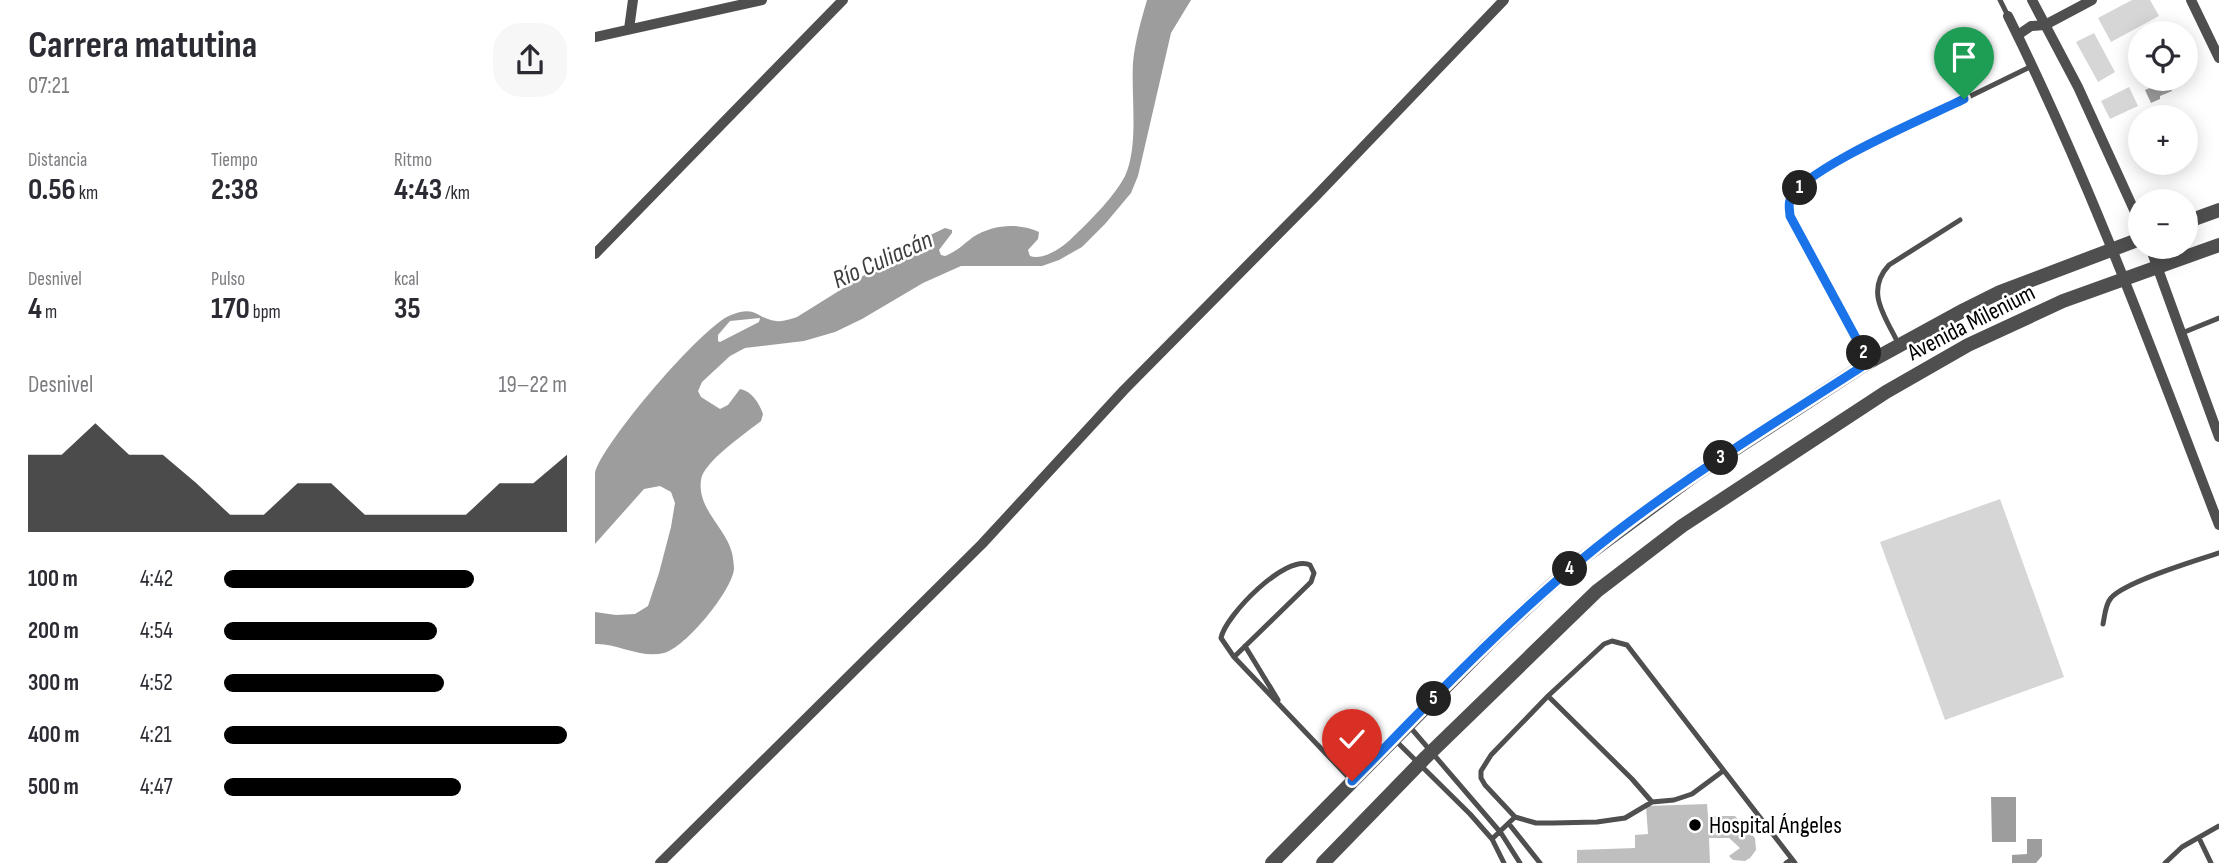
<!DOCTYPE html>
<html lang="es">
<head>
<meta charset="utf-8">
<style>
	body { margin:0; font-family:"Sofia Sans Condensed",sans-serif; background:#f7f7f7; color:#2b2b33; height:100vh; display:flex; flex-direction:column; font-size:26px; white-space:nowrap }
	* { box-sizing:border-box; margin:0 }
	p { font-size:23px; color:#7c7c81 }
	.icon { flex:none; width:38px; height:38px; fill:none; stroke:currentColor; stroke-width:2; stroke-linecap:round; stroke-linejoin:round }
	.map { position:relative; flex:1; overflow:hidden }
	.panel { display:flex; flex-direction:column; background:#fff; width:595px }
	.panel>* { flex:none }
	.fabs { position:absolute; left:1533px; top:21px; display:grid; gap:14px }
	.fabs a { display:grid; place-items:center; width:70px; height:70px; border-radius:50%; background:#fff; box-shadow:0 4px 18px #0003; font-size:35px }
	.pin { position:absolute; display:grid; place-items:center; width:60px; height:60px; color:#fff; margin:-72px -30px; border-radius:50% 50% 50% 0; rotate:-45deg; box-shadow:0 0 7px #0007 }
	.pin .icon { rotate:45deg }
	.km { position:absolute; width:35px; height:35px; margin:-18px; border-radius:50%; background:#222; color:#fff; font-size:19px; line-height:35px; text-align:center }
	.round { display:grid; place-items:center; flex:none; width:74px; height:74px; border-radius:28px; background:#f7f7f7 }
	.overview { display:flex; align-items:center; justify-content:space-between; height:119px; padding:0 28px }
	h1 { font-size:38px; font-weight:700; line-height:52px }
	.figures { display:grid; grid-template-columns:repeat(3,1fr); gap:10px; height:119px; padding:7px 28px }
	.figures div { display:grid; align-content:center }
	.figures b { font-size:30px; font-weight:700 }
	.figures small { font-size:19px; font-weight:400 }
	.figures p { font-size:19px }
	.chart { height:196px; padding:14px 28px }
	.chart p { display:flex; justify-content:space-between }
	.chart svg { width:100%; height:126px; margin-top:7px; fill:#000; opacity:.7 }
	ul { padding:0 28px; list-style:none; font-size:23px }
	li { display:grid; grid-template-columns:112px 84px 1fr; align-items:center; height:52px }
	li i { height:18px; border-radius:9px; background:#000 }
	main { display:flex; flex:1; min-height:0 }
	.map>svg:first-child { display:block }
</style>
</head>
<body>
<main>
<section class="panel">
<div class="overview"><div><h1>Carrera matutina</h1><p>07:21</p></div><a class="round"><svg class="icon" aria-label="share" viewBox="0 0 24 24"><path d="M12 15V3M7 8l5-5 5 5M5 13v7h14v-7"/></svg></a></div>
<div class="figures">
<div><p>Distancia</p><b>0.56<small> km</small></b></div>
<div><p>Tiempo</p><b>2:38</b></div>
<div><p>Ritmo</p><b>4:43<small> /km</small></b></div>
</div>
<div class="figures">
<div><p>Desnivel</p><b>4<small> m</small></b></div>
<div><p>Pulso</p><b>170<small> bpm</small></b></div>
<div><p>kcal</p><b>35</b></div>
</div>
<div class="chart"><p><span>Desnivel</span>19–22 m</p>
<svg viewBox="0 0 160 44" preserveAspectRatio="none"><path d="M0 44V17L10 17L20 6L30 17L40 17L50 27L60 38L70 38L80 27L90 27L100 38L110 38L120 38L130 38L140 27L150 27L160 17V44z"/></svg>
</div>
<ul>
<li><b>100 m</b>4:42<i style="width:73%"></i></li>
<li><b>200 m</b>4:54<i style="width:62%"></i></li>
<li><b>300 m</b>4:52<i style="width:64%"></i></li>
<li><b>400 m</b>4:21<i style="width:100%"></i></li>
<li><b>500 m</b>4:47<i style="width:69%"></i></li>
</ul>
</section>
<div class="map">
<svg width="1624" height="863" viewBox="0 0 1624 863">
	<rect width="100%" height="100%" fill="#fff"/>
	<path fill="#d6d6d6" d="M 1537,0 L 1555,0 L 1564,16 L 1516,42 L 1503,18 Z
		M 1499,33 L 1520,72 L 1503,82 L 1481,42 Z
		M 1534,87 L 1543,106 L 1515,119 L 1506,101 Z
		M 1405,499 L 1469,677 L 1350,720 L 1285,542 Z"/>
	<path fill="#9d9d9d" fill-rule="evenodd" d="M 552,0 L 596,0 L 576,33 L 543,176 L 536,193 L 510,224 L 487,247 L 464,260 L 447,266 L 366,266 L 328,283 L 267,319 L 240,332 L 209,341 L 150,348 L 135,356 L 107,382 L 103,391 L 106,397 L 125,409 L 133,405 L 145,389 C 157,391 164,403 168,414 L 166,421 C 151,433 108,462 106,480 C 102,509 131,528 137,553 C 138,557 139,565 139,569 C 137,591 90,648 69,653 C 46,659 22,643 0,644 L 0,612 L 21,615 L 40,614 L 53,606 L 64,573 L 76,527 L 80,503 L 76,492 L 65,486 L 49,489 L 0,544 C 0,524 0,491 0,473 C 6,445 108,325 136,315 C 162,305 160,318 181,321 C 188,322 195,319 202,317 L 329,238 L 350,228 L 357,230 L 357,233 L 344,250 L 346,255 L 350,256 C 361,252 369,244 378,237 C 397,225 423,222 444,232 L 443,239 L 433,250 L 435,256 C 448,261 468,247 477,238 C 493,223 520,196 530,176 C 544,145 536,97 538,63 C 540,41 546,21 552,0 ZM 165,318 L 164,322 L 125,342 L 123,341 L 123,335 L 135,321 Z
		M 1554,79 L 1570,79 L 1577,91 L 1565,96 L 1565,99 L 1556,103 L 1550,90 L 1557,87 Z
		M 1396,797 L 1421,797 L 1421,842 L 1397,842 Z
		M 1432,839 L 1447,839 L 1447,856 L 1441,863 L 1417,863 L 1417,855 L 1432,854 Z"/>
	<path fill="#bfbfbf" d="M 1112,804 L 1113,816 L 1140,816 L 1160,838 L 1161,850 L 1155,858 L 1150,861 L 1138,860 L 1134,856 L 1145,848 L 1134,838 L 1114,838 L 1115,863 L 982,863 L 982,850 L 1040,848 L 1040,835 L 1053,834 L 1051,806 Z"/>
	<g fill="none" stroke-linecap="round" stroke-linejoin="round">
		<path stroke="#4f4f4f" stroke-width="5" d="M 1405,0 L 1413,16
			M 1587,333 L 1624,318
			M 1304,345 C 1291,317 1269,292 1294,265 L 1365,220
			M 1273,360 L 1195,217 L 1195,200 L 1209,183 L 1234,165 L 1437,66
			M 1508,624 C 1510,615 1510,605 1516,598 C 1529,582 1602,560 1624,553
			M 650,646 L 683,700
			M 639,657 L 716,582 L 719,573 L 715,565 C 691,553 630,616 626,638 L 639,657 L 757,781
			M 953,696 L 896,755 L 886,771 L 886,778 L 890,785 L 920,817 L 941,823 L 958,823 L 1002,822 L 1030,818 L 1057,802 L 1079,800 L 1097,794 L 1128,771
			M 815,727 L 906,833 L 925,863
			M 801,741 L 875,814 L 897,839 L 909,863
			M 1057,802 L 1037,779 L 953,696 L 1009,644 L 1017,641 L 1032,645 L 1197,859
			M 914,824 L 945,863
			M 1604,838 L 1616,863
			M 897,839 L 920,817
			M 1191,863 L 1197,859 L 1200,863
			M 1570,863 L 1587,847 L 1624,826"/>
		<path stroke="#4f4f4f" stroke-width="10" d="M 1437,0 L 1483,87 L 1545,223
			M 1596,0 L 1624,58
			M 1413,16 C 1495,181 1558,353 1624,525
			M 34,29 L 38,0
			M 1423,35 L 1436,26 L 1450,25 L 1497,0
			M 0,37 L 167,0
			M 1555,247 L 1624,437
			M 0,254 L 248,0
			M 65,863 L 387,544 L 529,390 L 720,197 L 909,0"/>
		<path stroke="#4f4f4f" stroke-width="14" d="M 1591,222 L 1624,210
			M 677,863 L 893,644 L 953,588 L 988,558 L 1100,475 L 1274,362 L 1369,310 L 1405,292 L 1545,239
			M 728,863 L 831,757 L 1002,591 L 1087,526 L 1291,392 L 1373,345 L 1468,301 L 1624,245"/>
	</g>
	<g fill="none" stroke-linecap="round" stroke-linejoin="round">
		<defs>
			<path id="route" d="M 757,781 C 831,706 904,628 986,560 C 1075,486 1177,425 1274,362 L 1195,216 C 1195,212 1193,204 1195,200 C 1205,170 1337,115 1369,99"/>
		</defs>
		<use href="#route" stroke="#fff" stroke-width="14"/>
		<use href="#route" stroke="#1a73e8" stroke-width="9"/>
	</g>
	<circle fill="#000" stroke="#fff" stroke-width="2.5" cx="1100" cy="825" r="7"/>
	<g text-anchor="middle" stroke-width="5" stroke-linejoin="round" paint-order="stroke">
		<g font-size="24" fill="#000" stroke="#fff">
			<text transform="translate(1376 322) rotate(-27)" y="8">Avenida Milenium</text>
		</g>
		<g font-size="24" fill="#000" stroke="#fff" text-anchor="start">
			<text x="1114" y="833">Hospital Ángeles</text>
		</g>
		<g font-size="26" font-style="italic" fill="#3e3e3e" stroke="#fff">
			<text transform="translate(287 259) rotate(-24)" y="9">Río Culiacán</text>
		</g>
	</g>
</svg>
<div class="fabs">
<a><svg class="icon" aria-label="locate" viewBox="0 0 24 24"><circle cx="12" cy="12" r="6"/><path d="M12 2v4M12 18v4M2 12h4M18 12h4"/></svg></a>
<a>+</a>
<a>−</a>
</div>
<div class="pin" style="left:1369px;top:99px;background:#1e9e55"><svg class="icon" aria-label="arrive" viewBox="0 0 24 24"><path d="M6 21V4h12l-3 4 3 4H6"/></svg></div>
<div class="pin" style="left:757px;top:781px;background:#d93025"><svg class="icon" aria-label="check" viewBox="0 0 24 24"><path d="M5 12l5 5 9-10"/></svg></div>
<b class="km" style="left:1205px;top:188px">1</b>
<b class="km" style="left:1269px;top:353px">2</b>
<b class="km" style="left:1126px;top:458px">3</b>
<b class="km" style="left:975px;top:569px">4</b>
<b class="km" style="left:839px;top:699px">5</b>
</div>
</main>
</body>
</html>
